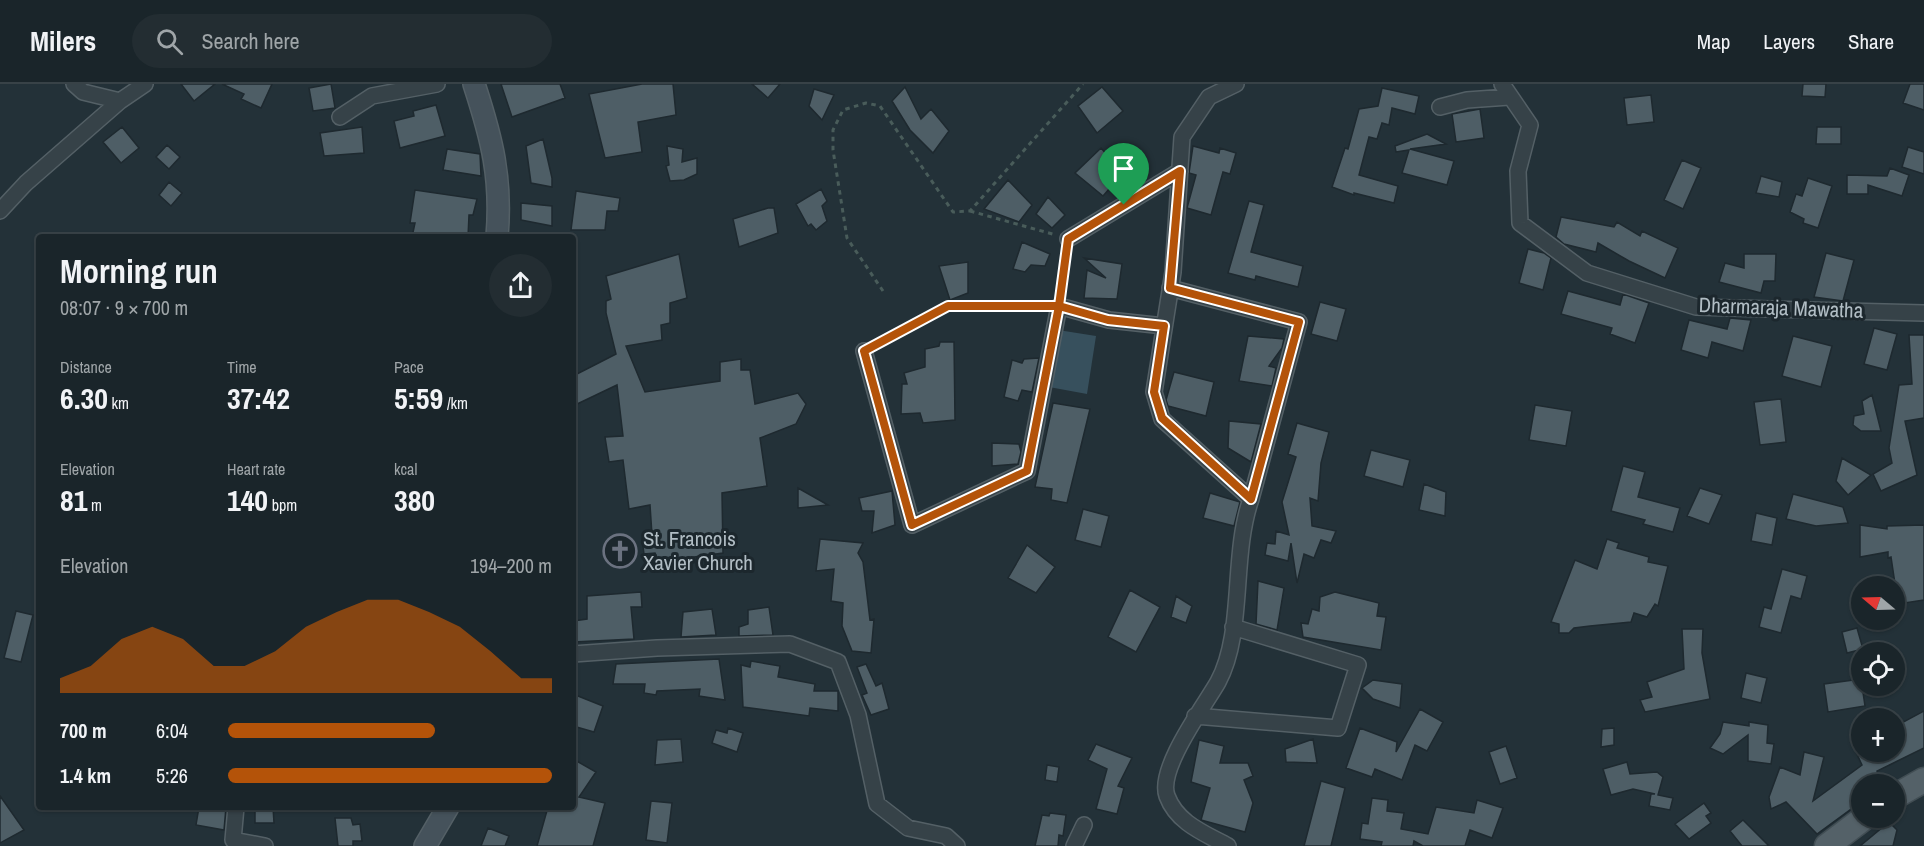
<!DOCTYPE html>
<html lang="en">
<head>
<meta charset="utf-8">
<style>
	body { margin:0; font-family:"Archivo Narrow",sans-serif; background:#232d32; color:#f1f3f6; height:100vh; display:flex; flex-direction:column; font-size:22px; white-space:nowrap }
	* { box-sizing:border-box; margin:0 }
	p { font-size:20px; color:#9fa5a8 }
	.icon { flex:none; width:33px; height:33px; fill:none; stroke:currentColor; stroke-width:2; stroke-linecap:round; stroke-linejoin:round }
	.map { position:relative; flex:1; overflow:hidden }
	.details { position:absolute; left:36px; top:150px; width:540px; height:576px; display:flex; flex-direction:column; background:#1a252a; border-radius:6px; box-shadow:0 2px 4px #0004,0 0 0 2px #384247 }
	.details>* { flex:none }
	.needle { width:39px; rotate:289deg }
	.controls { position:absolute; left:1851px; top:492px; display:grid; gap:12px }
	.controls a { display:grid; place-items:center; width:54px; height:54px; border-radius:50%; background:#1a252a; box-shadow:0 2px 4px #0004,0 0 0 2px #384247; font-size:30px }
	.pin { position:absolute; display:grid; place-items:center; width:51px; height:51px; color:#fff; margin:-62px -26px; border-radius:50% 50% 50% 0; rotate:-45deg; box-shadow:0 0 6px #0007 }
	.pin .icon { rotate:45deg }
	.round { display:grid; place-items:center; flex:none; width:63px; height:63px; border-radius:32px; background:#232d32 }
	.head { display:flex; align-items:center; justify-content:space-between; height:102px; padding:0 24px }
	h1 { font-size:33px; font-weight:800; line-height:45px }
	.metrics { display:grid; grid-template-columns:repeat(3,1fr); gap:9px; height:102px; padding:6px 24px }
	.metrics div { display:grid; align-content:center }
	.metrics b { font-size:30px; font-weight:800 }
	.metrics small { font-size:16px; font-weight:400 }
	.metrics p { font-size:16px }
	.chart { height:168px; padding:12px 24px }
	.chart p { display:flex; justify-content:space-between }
	.chart svg { width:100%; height:108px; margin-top:6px; fill:#b45309; opacity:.7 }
	ul { padding:0 24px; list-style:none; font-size:20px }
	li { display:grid; grid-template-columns:96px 72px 1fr; align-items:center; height:45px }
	li i { height:15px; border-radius:8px; background:#b45309 }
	header { display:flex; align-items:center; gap:36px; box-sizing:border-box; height:84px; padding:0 30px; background:#1a252a; border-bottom:2px solid #384247 }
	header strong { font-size:28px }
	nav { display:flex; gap:33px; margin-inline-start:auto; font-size:21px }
	.search { width:420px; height:54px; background:#232d32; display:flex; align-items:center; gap:15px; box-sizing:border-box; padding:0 21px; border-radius:33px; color:#9fa5a8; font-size:22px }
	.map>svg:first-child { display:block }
</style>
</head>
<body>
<header>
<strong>Milers</strong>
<div class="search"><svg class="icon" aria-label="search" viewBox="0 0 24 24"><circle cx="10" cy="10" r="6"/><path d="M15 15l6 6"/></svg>Search here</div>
<nav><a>Map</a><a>Layers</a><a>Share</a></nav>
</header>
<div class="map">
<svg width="1924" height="762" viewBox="0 0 1924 762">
	<rect width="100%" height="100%" fill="#233138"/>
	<path fill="#37505d" d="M 1058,246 L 1096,252 L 1087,310 L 1049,303 Z"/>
	<path fill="#4e5e66" stroke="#1e292f" stroke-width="1.5" d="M 181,0 L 215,0 L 194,17 Z
		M 222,0 L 272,0 L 261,24 L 241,15 L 244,10 Z
		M 331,0 L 335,24 L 313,27 L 309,4 Z
		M 501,0 L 560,0 L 565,14 L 512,33 Z
		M 642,0 L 673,0 L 676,31 L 638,38 L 642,68 L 605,74 L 589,10 Z
		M 752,0 L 780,0 L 768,14 Z
		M 1803,0 L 1826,0 L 1825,13 L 1802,12 Z
		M 1910,0 L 1924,0 L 1924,26 L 1903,19 Z
		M 905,3 L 921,35 L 931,25 L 949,47 L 933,69 L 910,46 L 892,17 Z
		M 1102,3 L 1123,27 L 1097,49 L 1078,22 Z
		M 1382,4 L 1419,12 L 1415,30 L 1392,24 L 1389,41 L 1382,39 L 1377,55 L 1369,53 L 1359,91 L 1398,102 L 1394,119 L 1354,109 L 1354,111 L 1332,103 L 1345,64 L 1348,65 L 1359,25 L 1378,22 Z
		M 814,5 L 834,11 L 822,36 L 809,22 Z
		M 1651,11 L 1654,38 L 1627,41 L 1624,14 Z
		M 436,21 L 445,52 L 400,64 L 394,37 L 414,32 L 413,27 Z
		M 1480,25 L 1484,54 L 1456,58 L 1452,30 Z
		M 122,43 L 139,64 L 121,79 L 103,58 Z
		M 362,43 L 364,69 L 324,72 L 320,49 Z
		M 1817,43 L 1841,43 L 1841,60 L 1816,60 Z
		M 1427,50 L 1446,60 L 1410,65 L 1454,77 L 1447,101 L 1402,89 L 1409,66 L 1396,68 L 1395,62 Z
		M 543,55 L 552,94 L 552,103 L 531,99 L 526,62 Z
		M 167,61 L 180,73 L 169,85 L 156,73 Z
		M 667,62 L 683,65 L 682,78 L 697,74 L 697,90 L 684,96 L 670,97 L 666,82 L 669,81 Z
		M 1193,62 L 1219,69 L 1220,64 L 1236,69 L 1230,90 L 1223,88 L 1211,131 L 1187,124 L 1196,91 L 1189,89 Z
		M 1908,63 L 1924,68 L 1924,90 L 1902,83 Z
		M 1101,64 L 1123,89 L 1103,112 L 1075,89 Z
		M 447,65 L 480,70 L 481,92 L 443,86 Z
		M 1682,76 L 1701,84 L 1683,125 L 1664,116 Z
		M 1890,84 L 1909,91 L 1902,112 L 1868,101 L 1868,110 L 1847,110 L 1847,91 L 1887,92 Z
		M 1761,92 L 1782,98 L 1779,113 L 1756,109 Z
		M 1808,94 L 1832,102 L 1818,144 L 1803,139 L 1804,135 L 1790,128 L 1796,110 L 1802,112 Z
		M 1008,96 L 1032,121 L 1019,138 L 984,125 Z
		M 169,98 L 182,109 L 171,122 L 159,111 Z
		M 821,105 L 827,117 L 822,122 L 827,137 L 816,146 L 811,140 L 808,142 L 796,120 Z
		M 415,106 L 477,115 L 473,131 L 469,131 L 468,153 L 412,153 L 415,139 L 410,139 Z
		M 576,107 L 620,114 L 618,127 L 607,127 L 605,146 L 571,146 Z
		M 1048,113 L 1065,131 L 1052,144 L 1036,130 Z
		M 1249,117 L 1264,121 L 1251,168 L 1303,182 L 1298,203 L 1256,192 L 1255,196 L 1228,189 Z
		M 521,119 L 552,122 L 552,142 L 521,136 Z
		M 768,124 L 774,124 L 778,149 L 739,163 L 733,135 Z
		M 1561,133 L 1614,143 L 1617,138 L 1640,152 L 1642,147 L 1678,164 L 1665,194 L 1629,177 L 1598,159 L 1596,168 L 1564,160 L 1556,153 Z
		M 1022,158 L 1050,170 L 1045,182 L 1031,181 L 1025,188 L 1013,185 Z
		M 1528,165 L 1544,169 L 1551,174 L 1543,206 L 1519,199 Z
		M 1826,169 L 1854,176 L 1843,217 L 1814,213 Z
		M 679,170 L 687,214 L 670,219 L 670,239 L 661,241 L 662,256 L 626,262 L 645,308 L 720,297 L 720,278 L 741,275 L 741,286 L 750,286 L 755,320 L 798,309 L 806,320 L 796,340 L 760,354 L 767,402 L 722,409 L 723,469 L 658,478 L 655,469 L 644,470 L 642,455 L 652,451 L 650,421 L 629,425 L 623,376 L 609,378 L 605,353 L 623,352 L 617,301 L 573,322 L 573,292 L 616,270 L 606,229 L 606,217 L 611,215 L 606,192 Z
		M 1744,170 L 1776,170 L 1775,197 L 1764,197 L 1761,209 L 1719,198 L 1725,179 L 1744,184 Z
		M 1084,174 L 1122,180 L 1117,215 L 1084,214 L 1087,186 L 1106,194 Z
		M 968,178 L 968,209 L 950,216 L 939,182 Z
		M 1568,207 L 1620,221 L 1623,210 L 1649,219 L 1635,259 L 1610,250 L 1612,244 L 1561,230 Z
		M 1320,218 L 1346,225 L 1337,257 L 1311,250 Z
		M 1730,234 L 1751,236 L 1743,267 L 1712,258 L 1708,274 L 1681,266 L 1689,236 L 1727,245 Z
		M 1874,244 L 1897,250 L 1887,286 L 1864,280 Z
		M 1909,251 L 1924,251 L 1924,334 L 1905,337 L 1917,391 L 1881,407 L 1873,390 L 1892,379 L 1889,364 L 1899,301 L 1912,300 Z
		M 1248,252 L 1284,255 L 1282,264 L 1269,282 L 1276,284 L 1272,302 L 1239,297 Z
		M 1793,252 L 1832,262 L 1821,303 L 1782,292 Z
		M 940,258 L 954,258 L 955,336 L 923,339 L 920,329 L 901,330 L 902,300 L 907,300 L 904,289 L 925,283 L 925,265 L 939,262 Z
		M 1039,274 L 1032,308 L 1022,306 L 1018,317 L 1004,313 L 1012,276 L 1022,279 L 1024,275 Z
		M 1174,288 L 1214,298 L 1206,332 L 1168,322 L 1166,316 Z
		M 1872,311 L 1881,347 L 1861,347 L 1853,341 L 1854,332 L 1864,330 L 1862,317 Z
		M 1781,315 L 1786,358 L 1760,361 L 1754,318 Z
		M 1053,319 L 1090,325 L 1067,419 L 1051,416 L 1052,405 L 1035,403 Z
		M 1535,321 L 1572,327 L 1566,362 L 1529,356 Z
		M 1229,337 L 1261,340 L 1251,378 L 1228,364 Z
		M 1297,339 L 1329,348 L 1321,379 L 1318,417 L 1310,414 L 1312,442 L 1336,447 L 1331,459 L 1321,456 L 1314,474 L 1304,470 L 1297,499 L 1291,459 L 1288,477 L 1265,471 L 1267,459 L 1275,460 L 1276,447 L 1289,451 L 1282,418 L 1296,373 L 1288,370 Z
		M 992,359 L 1019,360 L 1021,368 L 1018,380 L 992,382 Z
		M 1371,366 L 1410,376 L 1403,403 L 1364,392 Z
		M 1842,374 L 1871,391 L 1848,411 L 1836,397 Z
		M 1623,382 L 1645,388 L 1638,413 L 1680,424 L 1673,448 L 1643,440 L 1645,436 L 1611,427 Z
		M 1424,400 L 1446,408 L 1445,432 L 1419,426 Z
		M 798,404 L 828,421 L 798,424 Z
		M 1700,404 L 1722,411 L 1709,440 L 1687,432 Z
		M 892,407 L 895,441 L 872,449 L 874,427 L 862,427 L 859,414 Z
		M 1210,409 L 1240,418 L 1234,442 L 1203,434 Z
		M 1793,410 L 1843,423 L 1848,439 L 1816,442 L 1786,435 Z
		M 1083,425 L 1109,432 L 1101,463 L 1075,456 Z
		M 1756,429 L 1777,434 L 1772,461 L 1751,457 Z
		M 1860,441 L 1887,445 L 1887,442 L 1924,441 L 1924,516 L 1898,520 L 1891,473 L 1888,474 L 1888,468 L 1860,473 Z
		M 820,455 L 863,459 L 858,469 L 863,478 L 870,536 L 874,535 L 871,569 L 852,567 L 842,542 L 843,519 L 831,517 L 834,485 L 816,487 Z
		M 1607,455 L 1619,459 L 1617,464 L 1649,473 L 1648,478 L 1668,482 L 1658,522 L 1655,520 L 1647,533 L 1634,529 L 1631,538 L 1590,542 L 1574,544 L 1569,549 L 1559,549 L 1559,540 L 1551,538 L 1575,476 L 1597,485 Z
		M 1027,461 L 1055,483 L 1036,509 L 1008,494 Z
		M 1782,485 L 1807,492 L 1801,515 L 1791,512 L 1781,549 L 1759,543 L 1764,523 L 1771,525 Z
		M 1258,497 L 1284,504 L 1277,546 L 1256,540 Z
		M 1130,506 L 1160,523 L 1136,568 L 1108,553 Z
		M 641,508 L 642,523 L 631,523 L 634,555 L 573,558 L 573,537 L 587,535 L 587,512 Z
		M 1335,508 L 1379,519 L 1377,532 L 1386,533 L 1381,566 L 1303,553 L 1301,539 L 1308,540 L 1312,525 L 1319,527 L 1320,513 Z
		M 1176,512 L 1192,522 L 1186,539 L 1171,533 Z
		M 769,523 L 773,551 L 739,552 L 739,543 L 748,540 L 748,526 Z
		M 712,525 L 716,551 L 681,553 L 683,528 Z
		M 16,527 L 33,531 L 21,578 L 4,574 Z
		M 1857,544 L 1863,565 L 1847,569 L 1842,548 Z
		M 1682,545 L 1703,545 L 1702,569 L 1710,615 L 1645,628 L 1640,616 L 1652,613 L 1647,598 L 1684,585 Z
		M 719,575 L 725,616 L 699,612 L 700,605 L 657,607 L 656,611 L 644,609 L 645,600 L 613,600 L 616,580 Z
		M 751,577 L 780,582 L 778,593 L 815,600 L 814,607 L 838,607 L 838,627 L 810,624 L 809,632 L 743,623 L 741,581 L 750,583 Z
		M 866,580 L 876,602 L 882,599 L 889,625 L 871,631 L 862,611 L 867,609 L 857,583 Z
		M 1746,589 L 1767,594 L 1761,619 L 1741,614 Z
		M 1861,595 L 1865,622 L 1828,628 L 1824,600 Z
		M 1373,596 L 1402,600 L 1400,624 L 1373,615 L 1362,604 Z
		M 573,610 L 603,622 L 594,648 L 573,642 Z
		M 1420,625 L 1443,638 L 1427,667 L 1415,661 L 1402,696 L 1375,685 L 1372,693 L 1346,684 L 1360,644 L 1397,658 L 1396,668 Z
		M 1924,627 L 1924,664 L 1877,687 L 1879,692 L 1862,700 L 1862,717 L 1817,750 L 1786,718 L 1771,725 L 1769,713 L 1780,683 L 1800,691 L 1804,668 L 1824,673 L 1813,717 L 1862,681 L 1856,668 L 1894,668 L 1894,643 Z
		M 1723,638 L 1749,642 L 1749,638 L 1768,641 L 1767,659 L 1774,660 L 1771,680 L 1748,677 L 1748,651 L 1723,670 L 1710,664 L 1720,650 Z
		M 728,644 L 743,649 L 737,668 L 712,659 L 716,646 L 727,649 Z
		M 1614,644 L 1614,661 L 1601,663 L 1602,645 Z
		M 681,655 L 683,678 L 655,681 L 657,656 Z
		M 1313,655 L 1317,679 L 1286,678 L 1285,665 Z
		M 1199,656 L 1224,662 L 1220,679 L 1248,679 L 1253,692 L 1244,696 L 1253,719 L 1245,748 L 1201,736 L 1210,704 L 1191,698 Z
		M 1096,660 L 1132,674 L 1118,702 L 1124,704 L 1117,730 L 1096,725 L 1107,685 L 1088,676 Z
		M 1506,662 L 1517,694 L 1500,700 L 1489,668 Z
		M 573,675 L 596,688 L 579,713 L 605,719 L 593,762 L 537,762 L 548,723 L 573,723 Z
		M 1627,678 L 1630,690 L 1657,688 L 1663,693 L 1658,711 L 1673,714 L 1670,726 L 1649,722 L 1651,710 L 1655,710 L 1633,705 L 1611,711 L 1603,685 Z
		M 1047,681 L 1059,683 L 1057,698 L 1045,696 Z
		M 1321,697 L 1345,704 L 1331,762 L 1304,762 Z
		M 0,712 L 24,746 L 0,759 Z
		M 1372,714 L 1388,716 L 1387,727 L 1404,729 L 1401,745 L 1428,750 L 1436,723 L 1474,729 L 1477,716 L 1503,724 L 1492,754 L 1470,746 L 1465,762 L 1423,762 L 1414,757 L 1413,762 L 1381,762 L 1382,758 L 1360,755 L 1362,739 L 1368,740 Z
		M 651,717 L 672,719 L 667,759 L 646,756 Z
		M 1704,719 L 1711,729 L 1706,732 L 1711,739 L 1689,755 L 1675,740 Z
		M 199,723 L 226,723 L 224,746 L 196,741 Z
		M 255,723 L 273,723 L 274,739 L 255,739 Z
		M 1050,729 L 1066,731 L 1063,752 L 1059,751 L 1058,762 L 1035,762 L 1042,731 L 1049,732 Z
		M 335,734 L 351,734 L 353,741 L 360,740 L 362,757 L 353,757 L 353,762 L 338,762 Z
		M 1743,736 L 1769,762 L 1742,762 L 1730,747 Z
		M 1889,738 L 1897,746 L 1893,762 L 1860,762 Z
		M 488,744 L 509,752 L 505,762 L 481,762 Z"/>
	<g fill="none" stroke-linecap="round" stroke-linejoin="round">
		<defs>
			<path id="minor" d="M 74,0 L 83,8 L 120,17
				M 1502,0 L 1530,41 L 1518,87 L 1520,139 L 1587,189 L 1696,223 L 1924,229
				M 1440,23 L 1467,16 L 1509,13
				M 340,33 L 372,12 L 437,0
				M 0,127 L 26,99 L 120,17 L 145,0
				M 1068,155 L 1180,87
				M 1170,204 L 1299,238 L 1251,415
				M 864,267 L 912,441 L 1027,387 L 1059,222 L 1109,236 L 1164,242
				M 573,570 L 657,564 L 790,560 L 838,578 L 858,631 L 877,720 L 908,744 L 946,752 L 957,762
				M 1195,632 L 1338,644 L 1358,581 L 1233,543
				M 236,723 L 233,756 L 265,762
				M 1074,762 L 1084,741
				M 1228,762 C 1204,749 1177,739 1167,712 C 1157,685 1205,621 1218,598 C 1245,548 1231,472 1251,415 L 1162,335 L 1154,308 L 1173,188 L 1182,53 L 1209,13 L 1236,0"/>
			<path id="secondary" d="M 474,0 C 492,55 502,94 497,153
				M 425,762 L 448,723"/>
			<path id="primary" d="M 1894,713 L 1924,696
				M 1827,762 L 1864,734"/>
		</defs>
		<use href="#minor" stroke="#546066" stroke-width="18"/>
		<use href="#secondary" stroke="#546066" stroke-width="24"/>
		<use href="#primary" stroke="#424e54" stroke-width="27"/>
		<path stroke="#495c5a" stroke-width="3" stroke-dasharray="4.5 4.5" stroke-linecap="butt" d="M 970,127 L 1056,151
			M 883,207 L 847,154 L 833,66 L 833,46 L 843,26 L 866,19 L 880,22 L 953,128 L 970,127 L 1083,0
			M 1061,207 L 1066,169
			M 877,260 L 948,222 L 1044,222"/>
		<use href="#minor" stroke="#364248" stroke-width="15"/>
		<use href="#secondary" stroke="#45525b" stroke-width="21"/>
		<use href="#primary" stroke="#546168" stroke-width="24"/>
	</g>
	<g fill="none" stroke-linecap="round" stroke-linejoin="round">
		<defs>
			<path id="route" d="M 1124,121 L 1068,155 L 1059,222 L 948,222 L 864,267 L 912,441 L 1027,387 L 1059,222 L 1108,236 L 1164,242 L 1154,308 L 1162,334 L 1251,415 L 1299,238 L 1170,204 L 1180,87 L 1124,121"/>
		</defs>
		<use href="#route" stroke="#fff" stroke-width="12"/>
		<use href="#route" stroke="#b45309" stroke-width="8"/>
	</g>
	<defs>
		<symbol id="church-ring" viewBox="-11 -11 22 22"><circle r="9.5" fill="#1c272d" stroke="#6b7280" stroke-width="1.5"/><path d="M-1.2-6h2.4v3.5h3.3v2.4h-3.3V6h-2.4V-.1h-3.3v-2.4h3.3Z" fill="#6b7280"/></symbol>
	</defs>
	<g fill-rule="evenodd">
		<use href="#church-ring" x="601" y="448" width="38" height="38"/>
	</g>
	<g text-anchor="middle" stroke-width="6" stroke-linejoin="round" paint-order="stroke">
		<g font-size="21" fill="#b1bdc4" stroke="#1c272d">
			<text transform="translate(1781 224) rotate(2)" y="7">Dharmaraja Mawatha</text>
		</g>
		<g font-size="21" fill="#b1bdc4" stroke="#1c272d" text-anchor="start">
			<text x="643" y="462">St. Francois<tspan x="643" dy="24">Xavier Church</tspan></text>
		</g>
	</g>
</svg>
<div class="controls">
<a><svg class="needle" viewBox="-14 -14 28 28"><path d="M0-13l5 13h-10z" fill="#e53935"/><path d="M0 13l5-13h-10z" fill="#9fa5a8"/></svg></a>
<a><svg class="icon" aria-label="locate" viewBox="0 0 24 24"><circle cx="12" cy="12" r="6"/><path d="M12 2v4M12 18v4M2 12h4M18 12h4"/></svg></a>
<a>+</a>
<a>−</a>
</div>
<div class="pin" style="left:1124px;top:121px;background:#1e9e55"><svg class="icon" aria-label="arrive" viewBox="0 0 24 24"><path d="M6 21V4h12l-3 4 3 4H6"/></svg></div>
<section class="details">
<div class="head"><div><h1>Morning run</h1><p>08:07 · 9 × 700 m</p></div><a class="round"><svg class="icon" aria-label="share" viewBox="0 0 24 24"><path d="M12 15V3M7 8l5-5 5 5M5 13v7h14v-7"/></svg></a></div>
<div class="metrics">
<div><p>Distance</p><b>6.30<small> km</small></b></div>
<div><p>Time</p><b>37:42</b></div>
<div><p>Pace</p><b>5:59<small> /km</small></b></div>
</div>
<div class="metrics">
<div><p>Elevation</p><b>81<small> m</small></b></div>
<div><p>Heart rate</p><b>140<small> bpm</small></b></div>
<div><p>kcal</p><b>380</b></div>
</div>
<div class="chart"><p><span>Elevation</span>194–200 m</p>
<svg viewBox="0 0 160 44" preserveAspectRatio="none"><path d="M0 44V38L10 33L20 22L30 17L40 22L50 33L60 33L70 27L80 17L90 11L100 6L110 6L120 11L130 17L140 27L150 38L160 38V44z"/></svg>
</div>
<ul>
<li><b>700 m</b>6:04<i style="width:64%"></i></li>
<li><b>1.4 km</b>5:26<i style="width:100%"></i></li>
</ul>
</section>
</div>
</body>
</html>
